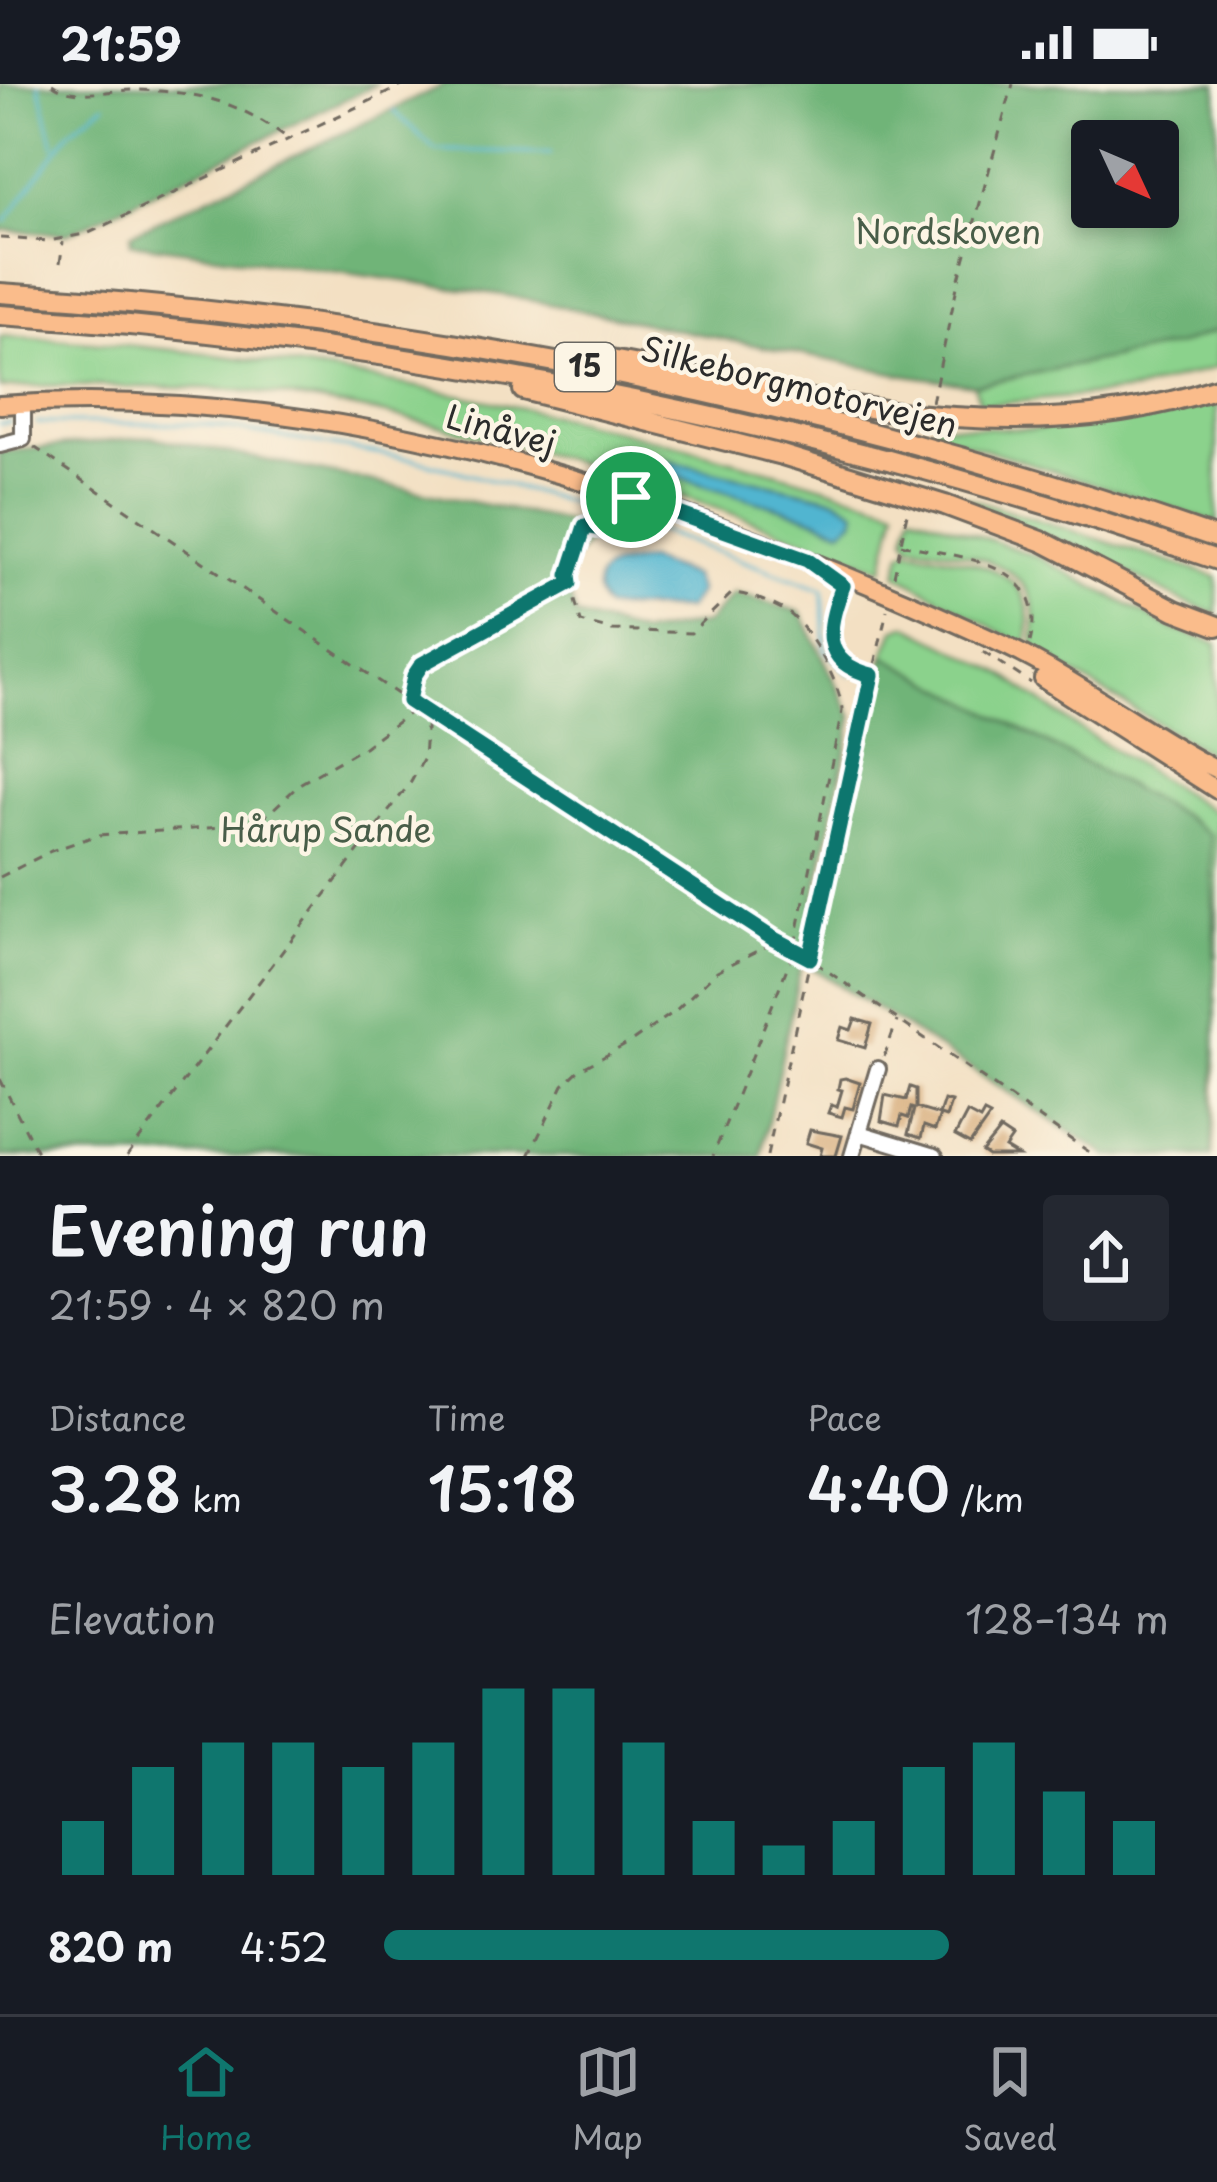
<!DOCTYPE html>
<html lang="en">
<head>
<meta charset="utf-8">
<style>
	body { margin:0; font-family:"Playpen Sans",sans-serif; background:#242831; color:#f1f3f6; height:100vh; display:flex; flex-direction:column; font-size:45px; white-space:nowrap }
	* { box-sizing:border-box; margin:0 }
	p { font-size:39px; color:#9ea1a6 }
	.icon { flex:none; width:66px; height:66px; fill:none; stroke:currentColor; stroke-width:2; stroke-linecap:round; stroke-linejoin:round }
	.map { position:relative; height:1072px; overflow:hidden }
	.details { display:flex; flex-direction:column; background:#171b24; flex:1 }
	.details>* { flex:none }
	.needle { width:78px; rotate:134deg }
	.controls { position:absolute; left:1071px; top:36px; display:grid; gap:24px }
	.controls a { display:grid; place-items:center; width:108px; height:108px; border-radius:12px; background:#171b24; box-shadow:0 6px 18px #0003; font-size:60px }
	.pin { position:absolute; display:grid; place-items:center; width:102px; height:102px; color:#fff; margin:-51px; border:6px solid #fff; border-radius:50%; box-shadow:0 3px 12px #0007 }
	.round { display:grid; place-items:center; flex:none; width:126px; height:126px; border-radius:12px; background:#242831 }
	.summary { display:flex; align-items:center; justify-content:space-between; height:204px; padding:0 48px }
	h1 { font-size:66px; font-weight:600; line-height:90px }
	.metrics { display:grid; grid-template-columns:repeat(3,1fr); gap:18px; height:204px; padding:12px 48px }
	.metrics div { display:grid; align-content:center }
	.metrics b { font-size:60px; font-weight:600 }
	.metrics small { font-size:33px; font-weight:400 }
	.metrics p { font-size:33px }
	.chart { height:336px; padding:24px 48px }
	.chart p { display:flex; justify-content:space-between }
	.chart svg { width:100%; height:216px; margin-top:12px; stroke:#0f766e; stroke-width:6 }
	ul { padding:0 48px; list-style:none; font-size:39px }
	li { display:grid; grid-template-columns:192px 144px 1fr; align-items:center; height:90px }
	li i { height:30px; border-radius:15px; background:#0f766e }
	.status { display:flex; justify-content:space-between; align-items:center; height:84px; padding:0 60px; background:#171b24; direction:ltr }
	.status svg { height:33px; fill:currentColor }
	.dock { display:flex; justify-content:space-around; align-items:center; height:168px; border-top:3px solid #363941; background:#171b24; font-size:33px; color:#9ea1a6 }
	.dock a { display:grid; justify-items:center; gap:6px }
	.dock .selected { color:#0f766e }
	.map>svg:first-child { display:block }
</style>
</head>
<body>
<div class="status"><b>21:59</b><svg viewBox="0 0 49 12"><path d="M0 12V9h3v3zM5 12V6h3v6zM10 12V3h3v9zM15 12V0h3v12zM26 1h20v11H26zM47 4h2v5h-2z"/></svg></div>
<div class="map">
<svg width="1217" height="1072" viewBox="0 0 1217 1072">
	<rect width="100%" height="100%" fill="#fcf5e5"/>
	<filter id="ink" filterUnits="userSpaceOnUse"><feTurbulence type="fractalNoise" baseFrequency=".00833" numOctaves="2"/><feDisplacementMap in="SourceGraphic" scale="24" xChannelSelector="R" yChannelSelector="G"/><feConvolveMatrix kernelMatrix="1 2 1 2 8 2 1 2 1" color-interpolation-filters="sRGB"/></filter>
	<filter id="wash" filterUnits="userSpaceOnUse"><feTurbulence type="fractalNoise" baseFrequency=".004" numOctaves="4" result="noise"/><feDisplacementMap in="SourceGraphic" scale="48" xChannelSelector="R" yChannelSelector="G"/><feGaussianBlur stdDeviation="2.7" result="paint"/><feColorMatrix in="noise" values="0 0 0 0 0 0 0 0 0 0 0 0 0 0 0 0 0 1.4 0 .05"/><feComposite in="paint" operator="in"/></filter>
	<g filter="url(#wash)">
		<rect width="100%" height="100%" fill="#f3e0c3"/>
		<path fill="#8bd28c" stroke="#5b7e5c" stroke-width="3" d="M 1217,246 L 1217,283 L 1136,307 L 981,321 L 974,301 L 1178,261 Z
			M 0,252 C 306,267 605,334 897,424 L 883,485 C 678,407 465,333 245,307 C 210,303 172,304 136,303 C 90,302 46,300 0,304 Z
			M 1217,311 L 1217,439 L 931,348 L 935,340 L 1031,346 L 1153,329 Z
			M 928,401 L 1217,493 L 1217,530 L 1182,517 L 1082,465 L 925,407 Z
			M 912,428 L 1038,473 L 1173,545 L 1217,559 L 1217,674 L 1034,567 C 1032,553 1038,537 1033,520 C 1018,470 952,469 910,460 L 906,453 Z
			M 909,465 C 963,477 1043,479 1027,557 L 1020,559 L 897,490 L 902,469 Z
			M 907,541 L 1003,590 L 1072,640 L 1217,730 L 1217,874 L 1209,750 L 1181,731 L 884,572 L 895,546 Z"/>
		<path fill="#70b478" stroke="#4e7052" stroke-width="3" fill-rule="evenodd" d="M 0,0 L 377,0 L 67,150 L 0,146 Z
			M 446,0 L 1217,0 L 1217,246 L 1178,261 L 974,301 L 899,290 L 504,211 L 131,159 L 131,150 ZM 1092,57 L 1158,57 L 1158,123 L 1092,123 Z
			M 152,353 L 600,444 L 562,489 L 576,532 L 642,550 L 706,539 L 734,509 L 801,528 L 853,634 L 761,1072 L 0,1072 L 0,368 Z
			M 884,572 L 1181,731 L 1210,751 C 1216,854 1217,970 1212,1072 L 1108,1072 L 811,883 Z"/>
		<path fill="#51b5d0" stroke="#3e707e" stroke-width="3" d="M 664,376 L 837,415 L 856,427 L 854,436 L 842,446 L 807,432 L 660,388 L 658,381 Z
			M 648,476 L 693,492 L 699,508 L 687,525 L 605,524 C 580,485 617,478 648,476 Z"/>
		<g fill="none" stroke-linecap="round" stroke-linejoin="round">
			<path stroke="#51b5d0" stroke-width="3" d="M 39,0 L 54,62
				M 394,27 L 435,66 L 551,69
				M 6,137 L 70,47 L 105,20
				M 37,339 L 202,340 L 413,375 L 595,425
				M 0,340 L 10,338
				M 623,434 L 823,506 L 825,565 L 850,591"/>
		</g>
		<g id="blocks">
			<path fill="#d9b081" d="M 855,935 L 872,940 L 865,964 L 838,956 L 842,943 L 851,946 Z
				M 845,994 L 860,999 L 853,1025 L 845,1023 L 842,1033 L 828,1029 L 831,1021 L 837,1023 L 842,1006 L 838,1005 L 840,995 Z
				M 910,1003 L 916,1005 L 916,1024 L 939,1031 L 944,1016 L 951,1018 L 946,1033 L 940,1031 L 935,1046 L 924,1042 L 921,1054 L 908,1050 L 914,1025 L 911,1024 L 908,1034 L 902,1032 L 899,1042 L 881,1037 L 885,1011 L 906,1016 Z
				M 967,1029 L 980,1036 L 984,1029 L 990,1032 L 970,1060 L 955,1052 Z
				M 810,1046 L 842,1052 L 836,1072 L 820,1072 L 822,1064 L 806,1059 Z
				M 1000,1046 L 1012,1054 L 1005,1064 L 1018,1072 L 988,1072 L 982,1068 Z"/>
		</g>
	</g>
	<g filter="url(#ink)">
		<use href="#blocks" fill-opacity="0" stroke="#716a60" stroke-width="3"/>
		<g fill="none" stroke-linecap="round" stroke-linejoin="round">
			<defs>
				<path id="minor" d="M 0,361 L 23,355 L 23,319
					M 585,442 L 603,445 L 615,407
					M 859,1049 L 935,1072
					M 852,1072 L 878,985"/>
				<path id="major" d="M 0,321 C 344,297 698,418 1006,562 C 1080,597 1145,649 1217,686
					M 1043,595 L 1217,706"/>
				<path id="highway" d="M 0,209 C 414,235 825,317 1217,454
					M 0,231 C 415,257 824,341 1217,476
					M 606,275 C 809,313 1014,372 1217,304
					M 523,306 L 782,371 L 945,421 L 1044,458 L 1175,526 L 1217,542"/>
			</defs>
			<use href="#minor" stroke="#716a60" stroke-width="20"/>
			<use href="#major" stroke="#716a60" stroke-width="22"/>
			<use href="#highway" stroke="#716a60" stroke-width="24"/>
			<path stroke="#716a60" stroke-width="3" stroke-dasharray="9 9" stroke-linecap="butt" d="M 52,0 C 75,17 110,5 137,6 C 201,8 237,17 289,55
				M 0,154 L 49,157 L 89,149 L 406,0
				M 60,179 L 63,158
				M 932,318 L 958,198 L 1013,0
				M 34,363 L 427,630 L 810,875 L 1095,1072
				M 901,460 C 955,473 1051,477 1030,558
				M 894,492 L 908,425
				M 570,499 L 581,538 L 612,546 L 691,549 L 732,509 C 749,510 772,519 787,528 C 809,542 842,602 842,627 L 794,866 L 713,1072
				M 842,504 C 826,543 820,578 871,590
				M 983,568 L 1031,599
				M 410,615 L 414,593 L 422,580 L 570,499 L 581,454
				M 0,793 L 51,767 L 98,751 L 239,742 L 268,730 L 301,699 L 364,663 L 417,623
				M 884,973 L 897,937
				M 0,995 L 39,1072
				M 127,1072 L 411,698 L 424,674 L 427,632
				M 529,1072 L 563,1001 L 579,986 L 631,958 L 674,928 L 717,887 L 767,862 L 771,855
				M 767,1072 L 887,526"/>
			<use href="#minor" stroke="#fff" stroke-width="14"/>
			<use href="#major" stroke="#fabc8b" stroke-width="16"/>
			<use href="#highway" stroke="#fabc8b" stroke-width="18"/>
		</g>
	</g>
	<g fill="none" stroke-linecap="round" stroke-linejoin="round" filter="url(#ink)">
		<defs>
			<path id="route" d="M 615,407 L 807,476 L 843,502 C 827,542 819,579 872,591 L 810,874 L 772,854 L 409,617 L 414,592 L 422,580 L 570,499 L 569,491 L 585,442 L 603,445 Z"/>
		</defs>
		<use href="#route" stroke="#fff" stroke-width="24"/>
		<use href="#route" stroke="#0f766e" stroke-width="15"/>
	</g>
	<g text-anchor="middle" stroke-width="9" stroke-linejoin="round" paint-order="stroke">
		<rect fill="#fcf5e5" stroke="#6a6863" stroke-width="3" x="555" y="259" width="60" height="48" rx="9"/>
		<g font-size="30" font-weight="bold" fill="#2b2b2b">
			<text x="585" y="293">15</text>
		</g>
		<g font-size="33" fill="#485d48" stroke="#fcf5e5">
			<text x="948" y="160">Nordskoven</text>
			<text x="326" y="758">Hårup Sande</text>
		</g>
		<g font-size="33" fill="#2b2b2b" stroke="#fcf5e5">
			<text transform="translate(799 303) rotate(14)" y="12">Silkeborgmotorvejen</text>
			<text transform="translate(501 346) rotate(15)" y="12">Linåvej</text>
		</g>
	</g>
</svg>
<div class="controls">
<a><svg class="needle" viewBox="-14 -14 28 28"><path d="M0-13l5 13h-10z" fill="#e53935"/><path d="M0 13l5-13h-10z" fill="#9ea1a6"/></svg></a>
</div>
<div class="pin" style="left:631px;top:413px;background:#1e9e55"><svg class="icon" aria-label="arrive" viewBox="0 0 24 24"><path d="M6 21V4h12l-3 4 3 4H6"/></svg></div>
</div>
<section class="details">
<div class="summary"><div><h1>Evening run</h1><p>21:59 · 4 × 820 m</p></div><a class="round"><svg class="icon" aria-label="share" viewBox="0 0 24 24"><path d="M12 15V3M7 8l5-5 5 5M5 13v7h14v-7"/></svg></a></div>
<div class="metrics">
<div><p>Distance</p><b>3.28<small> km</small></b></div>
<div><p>Time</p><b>15:18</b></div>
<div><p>Pace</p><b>4:40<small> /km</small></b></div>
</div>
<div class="chart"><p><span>Elevation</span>128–134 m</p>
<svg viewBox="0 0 160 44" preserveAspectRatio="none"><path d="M5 44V33M15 44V22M25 44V17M35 44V17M45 44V22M55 44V17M65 44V6M75 44V6M85 44V17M95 44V33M105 44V38M115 44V33M125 44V22M135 44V17M145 44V27M155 44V33"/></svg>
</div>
<ul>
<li><b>820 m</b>4:52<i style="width:72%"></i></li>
</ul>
</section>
<nav class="dock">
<a class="selected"><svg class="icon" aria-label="home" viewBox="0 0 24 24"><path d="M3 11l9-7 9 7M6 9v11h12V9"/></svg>Home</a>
<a><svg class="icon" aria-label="map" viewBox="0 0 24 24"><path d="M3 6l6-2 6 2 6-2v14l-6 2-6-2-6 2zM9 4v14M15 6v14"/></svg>Map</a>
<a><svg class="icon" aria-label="saved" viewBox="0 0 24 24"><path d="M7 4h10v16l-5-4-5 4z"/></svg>Saved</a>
</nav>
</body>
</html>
